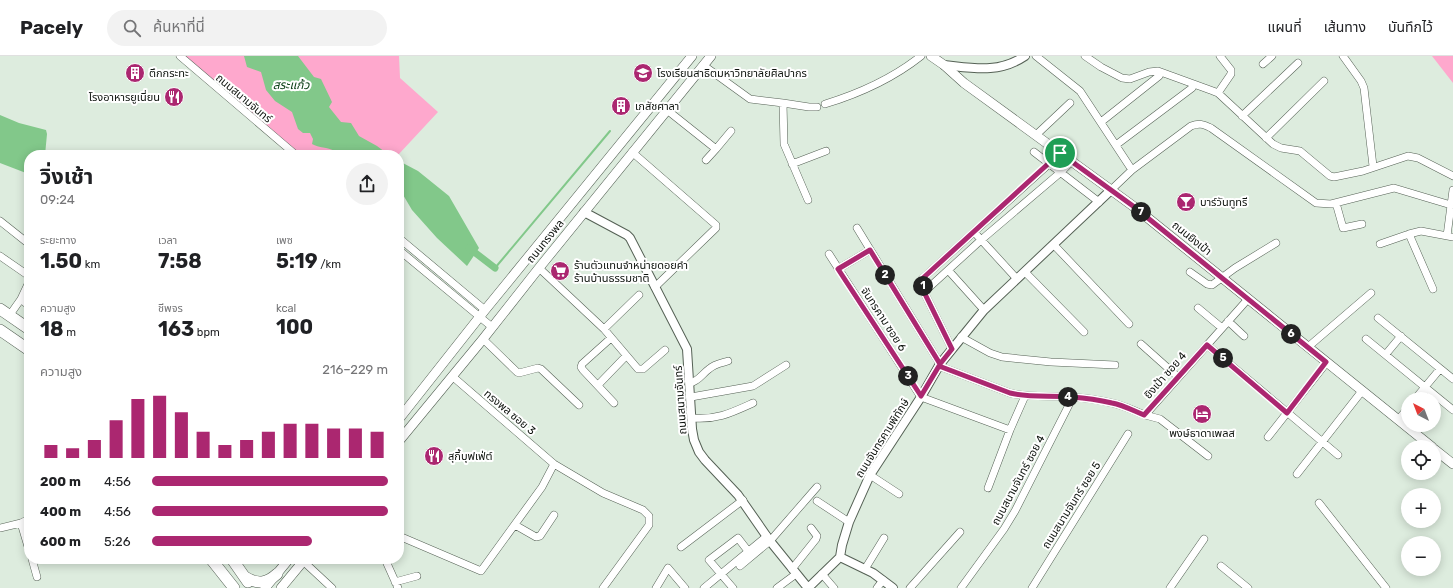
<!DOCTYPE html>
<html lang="th">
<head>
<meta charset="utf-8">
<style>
	body { margin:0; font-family:Rubik,"Noto Sans Thai",sans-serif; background:#f2f2f2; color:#202124; height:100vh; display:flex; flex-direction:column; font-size:15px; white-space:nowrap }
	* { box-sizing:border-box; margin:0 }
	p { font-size:13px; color:#757577 }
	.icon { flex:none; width:22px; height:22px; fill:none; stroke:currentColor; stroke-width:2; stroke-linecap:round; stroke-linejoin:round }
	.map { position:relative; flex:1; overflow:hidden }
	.details { position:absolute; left:24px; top:94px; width:380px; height:414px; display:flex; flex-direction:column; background:#fff; border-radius:16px; box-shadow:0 2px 10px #0003 }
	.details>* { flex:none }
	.needle { width:26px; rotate:318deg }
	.buttons { position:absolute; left:1401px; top:336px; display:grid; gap:8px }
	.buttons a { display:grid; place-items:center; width:40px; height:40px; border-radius:50%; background:#fff; box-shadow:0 2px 10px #0003; font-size:20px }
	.pin { position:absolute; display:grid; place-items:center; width:34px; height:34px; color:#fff; margin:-17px; border:2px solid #fff; border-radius:50%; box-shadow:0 1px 4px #0007 }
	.km { position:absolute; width:20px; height:20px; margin:-10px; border-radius:50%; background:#222; color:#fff; font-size:11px; line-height:20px; text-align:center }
	.round { display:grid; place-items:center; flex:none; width:42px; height:42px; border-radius:21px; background:#f2f2f2 }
	.headline { display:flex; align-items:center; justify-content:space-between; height:68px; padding:0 16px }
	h1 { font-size:22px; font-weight:700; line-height:30px }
	.stats { display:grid; grid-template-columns:repeat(3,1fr); gap:6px; height:68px; padding:4px 16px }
	.stats div { display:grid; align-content:center }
	.stats b { font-size:20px; font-weight:700 }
	.stats small { font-size:11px; font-weight:400 }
	.stats p { font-size:11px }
	.chart { height:112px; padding:8px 16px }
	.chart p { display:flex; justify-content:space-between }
	.chart svg { width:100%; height:72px; margin-top:4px; stroke:#ab2770; stroke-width:6 }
	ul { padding:0 16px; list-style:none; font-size:13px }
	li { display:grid; grid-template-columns:64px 48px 1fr; align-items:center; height:30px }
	li i { height:10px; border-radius:5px; background:#ab2770 }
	header { display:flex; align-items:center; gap:24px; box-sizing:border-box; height:56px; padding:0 20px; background:#fff; border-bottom:1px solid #e0e0e0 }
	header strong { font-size:19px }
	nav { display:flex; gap:22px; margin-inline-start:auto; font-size:14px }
	.search { width:280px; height:36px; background:#f2f2f2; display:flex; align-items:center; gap:10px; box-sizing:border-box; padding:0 14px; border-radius:22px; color:#757577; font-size:15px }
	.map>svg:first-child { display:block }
</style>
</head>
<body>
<header>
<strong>Pacely</strong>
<div class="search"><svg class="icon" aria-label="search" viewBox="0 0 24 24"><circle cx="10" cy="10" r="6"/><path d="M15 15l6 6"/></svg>ค้นหาที่นี่</div>
<nav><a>แผนที่</a><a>เส้นทาง</a><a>บันทึกไว้</a></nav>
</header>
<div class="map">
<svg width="1453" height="532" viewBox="0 0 1453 532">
	<rect width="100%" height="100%" fill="#ddecde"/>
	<path fill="#fea8cd" d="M 181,0 L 399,0 L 400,22 L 438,56 L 398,99 L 296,99 Z
		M 1432,0 L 1453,0 L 1453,27 Z"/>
	<path fill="#82c88a" d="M 244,0 L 298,0 L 314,21 L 321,23 L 332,46 L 329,51 L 341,66 L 351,67 L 359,80 L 377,90 L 389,99 L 365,99 L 354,93 L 347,99 C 341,99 340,97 335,95 C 327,91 319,92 312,88 L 313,83 L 310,77 L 303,77 L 298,73 L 292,56 L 275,45 L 266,34 L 261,16 L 247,11 Z
		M 0,59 L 19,67 L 46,74 L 47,78 L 45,99 L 29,99 L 29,117 L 26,117 L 0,107 Z
		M 399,105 L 418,115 L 449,140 L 479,192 L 467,210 L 437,182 L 412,154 L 399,132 Z"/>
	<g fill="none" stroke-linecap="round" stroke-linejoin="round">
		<path stroke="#82c88a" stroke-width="2" d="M 495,212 L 610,75"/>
		<path stroke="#82c88a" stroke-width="7" d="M 350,90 L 365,99
			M 469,192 L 495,212"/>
		<defs>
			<path id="minor" d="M 180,0 L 296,99
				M 1036,0 L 1080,35 L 1132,114
				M 1085,0 L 1101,11 L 1122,22 L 1130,23 L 1149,16 L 1158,15 L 1213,35 L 1218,37 L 1273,88 L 1281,92 L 1300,95 L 1330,120 L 1334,121 L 1363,115 L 1408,100 L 1418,102 L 1453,120
				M 1343,0 L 1361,25 L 1364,32 L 1373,110
				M 1263,8 L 1272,0
				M 703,9 L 750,43 L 783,47 L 809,51 L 817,51
				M 1218,37 L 1231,18 L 1231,14 L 1220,0
				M 783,47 L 784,88 L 808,144
				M 825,48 C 861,37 892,23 921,0
				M 667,54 L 716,93 L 706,104
				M 1242,60 L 1298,7
				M 1101,66 L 1159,20
				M 1036,79 L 1070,47
				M 1266,82 L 1324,25
				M 1116,89 L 1192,32
				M 716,93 L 731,75
				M 632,96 L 716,169 L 716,172 L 655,231
				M 1034,96 L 1099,146
				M 792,108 L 826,95
				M 1111,134 L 1132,114 L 1191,70 C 1199,67 1203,68 1211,72 L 1316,147 L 1331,148 L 1394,132 L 1451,149
				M 1336,147 L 1343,172 L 1362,168
				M 0,165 L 29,188
				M 857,172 L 940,308
				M 974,176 L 1017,223
				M 1409,178 L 1421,175 L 1453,181
				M 1447,180 L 1453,134
				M 399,182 L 485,254
				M 1380,188 L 1409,178 L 1433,233
				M 1054,189 L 1129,268
				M 399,194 L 492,271
				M 829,198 L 921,341 L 1010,374
				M 0,200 L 29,220
				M 539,212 L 604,273 L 638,313 L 643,313 L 665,294
				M 838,213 L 870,194
				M 948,214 L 984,254
				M 1025,216 L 1084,276
				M 1190,216 L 1207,228 L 1212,229 L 1235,212 L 1276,187
				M 29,226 L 21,243 L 29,250
				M 924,236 L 981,184 L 1061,116 L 1072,105
				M 1198,252 L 1222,272
				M 9,260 L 21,243
				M 1378,262 L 1453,323
				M 1228,265 L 1244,280
				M 604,273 L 639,239
				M 961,281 L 990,297 L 1002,301 L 1051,306 L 1115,309
				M 611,282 L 582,308 L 581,311 L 583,314 L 614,347
				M 483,283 L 517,316 L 519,317 L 538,312 L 541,313 L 579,349
				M 1366,283 L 1453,354
				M 1141,288 L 1178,321
				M 1207,289 L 1338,399
				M 1308,291 L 1371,237
				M 952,293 L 924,236 L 922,223 L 1061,97
				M 1386,298 L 1401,280
				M 939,310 L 1010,337 C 1030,342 1051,339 1072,341 C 1085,342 1099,344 1112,347 C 1123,349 1134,355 1145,359 L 1248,243
				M 452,320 L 554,408 L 603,437 L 643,454 L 649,460 L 649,469 L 603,532
				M 690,327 C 699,325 702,318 709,313 C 714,308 721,307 728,305
				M 598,329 L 626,300
				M 691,341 L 753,330 L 786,309
				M 1415,343 L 1440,313
				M 1145,359 L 1160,363 L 1208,400
				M 692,362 C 717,364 731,357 753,347
				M 1398,364 L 1408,352
				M 1268,381 L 1327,306
				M 1297,418 L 1362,335
				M 870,419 L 899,438
				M 988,432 L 1010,374 L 1025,340
				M 817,445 L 849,466
				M 1319,447 L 1386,532
				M 21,467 L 29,494
				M 515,469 L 536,481 L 540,480 L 554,459
				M 0,472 L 21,467 L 29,463
				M 399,480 L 481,515 L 542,431 L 554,408
				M 681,491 L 743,444
				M 32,503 L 37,521
				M 385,503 L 398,532
				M 303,505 L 332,532
				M 740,510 L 770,485 L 817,431
				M 1221,510 L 1248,532
				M 792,513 L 816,483 L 817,480 L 811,472
				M 865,513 L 884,482
				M 822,518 L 834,532
				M 395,526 L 417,520
				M 656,532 L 668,512 L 685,532
				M 704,532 L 767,480
				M 733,532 L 709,504 L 738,482 L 748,495
				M 777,532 L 796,518
				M 877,532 L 883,524
				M 910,532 L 960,476
				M 961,532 L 1004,473 L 1015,455 L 1073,341
				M 1032,532 L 1128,378
				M 1170,532 L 1204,483"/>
			<path id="tertiary" d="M 944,9 C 973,12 998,18 1025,0
				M 584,156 L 627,179 L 630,182 L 687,293 L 692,373 L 694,384 L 699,396 L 705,404 L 738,439 L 770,485 L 808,532 L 840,501 L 842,489 L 849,466 L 870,419 L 921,341 L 940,308 L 984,254 L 1111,134
				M 840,501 L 873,517 L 893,532"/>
			<path id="secondary" d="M 931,0 L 944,9 L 964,27 L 1133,150 L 1432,391
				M 399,363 L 485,254 L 692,0
				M 399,385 L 483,283 L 539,212 L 711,0
				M 1434,393 L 1453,408
				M 265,532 L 289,503
				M 281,532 L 305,503"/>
			<path id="trunk" d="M 0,253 L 29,273
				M 0,274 L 29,294
				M 211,503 L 234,532
				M 232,503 L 248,526
				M 245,521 C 258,529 267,527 277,518"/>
		</defs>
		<use href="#minor" stroke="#556155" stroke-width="8"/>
		<use href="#tertiary" stroke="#556155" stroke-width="10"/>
		<use href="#secondary" stroke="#556155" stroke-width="10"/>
		<use href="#trunk" stroke="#556155" stroke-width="12"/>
		<use href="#minor" stroke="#fff" stroke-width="7"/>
		<use href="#tertiary" stroke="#fff" stroke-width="8"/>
		<use href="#secondary" stroke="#fff" stroke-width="9"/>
		<use href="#trunk" stroke="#fff" stroke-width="11"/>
	</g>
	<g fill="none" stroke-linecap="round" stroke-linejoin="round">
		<defs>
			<path id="route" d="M 1060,97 L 1133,150 L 1326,306 L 1287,357 L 1207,289 L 1144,359 C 1134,355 1123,349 1112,347 C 1099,344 1085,342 1072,341 C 1051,339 1030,342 1010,337 L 939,310 L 921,340 L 838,213 L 870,194 L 940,308 L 952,293 L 924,236 L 922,223 Z"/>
		</defs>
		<use href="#route" stroke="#fff" stroke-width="8"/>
		<use href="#route" stroke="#ab2770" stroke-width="5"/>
	</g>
	<defs>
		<symbol id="building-disc" viewBox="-11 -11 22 22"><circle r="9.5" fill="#ab2770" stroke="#fff"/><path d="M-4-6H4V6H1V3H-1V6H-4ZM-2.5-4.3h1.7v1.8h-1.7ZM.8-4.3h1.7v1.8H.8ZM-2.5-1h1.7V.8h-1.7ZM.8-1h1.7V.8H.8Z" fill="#fff"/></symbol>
		<symbol id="school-disc" viewBox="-11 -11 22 22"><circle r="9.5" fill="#ab2770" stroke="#fff"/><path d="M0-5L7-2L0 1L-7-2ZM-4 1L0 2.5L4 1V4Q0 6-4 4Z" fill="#fff"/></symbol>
		<symbol id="restaurant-disc" viewBox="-11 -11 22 22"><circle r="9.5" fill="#ab2770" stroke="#fff"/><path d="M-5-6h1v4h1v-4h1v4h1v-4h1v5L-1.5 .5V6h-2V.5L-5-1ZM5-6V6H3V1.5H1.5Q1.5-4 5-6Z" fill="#fff"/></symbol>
		<symbol id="bar-disc" viewBox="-11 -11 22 22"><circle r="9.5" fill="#ab2770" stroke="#fff"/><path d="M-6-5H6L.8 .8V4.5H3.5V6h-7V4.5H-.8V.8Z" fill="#fff"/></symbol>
		<symbol id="supermarket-disc" viewBox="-11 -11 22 22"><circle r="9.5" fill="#ab2770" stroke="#fff"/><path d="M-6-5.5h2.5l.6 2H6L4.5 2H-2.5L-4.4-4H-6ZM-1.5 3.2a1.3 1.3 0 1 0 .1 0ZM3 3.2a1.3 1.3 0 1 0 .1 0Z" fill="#fff"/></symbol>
		<symbol id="hotel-disc" viewBox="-11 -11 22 22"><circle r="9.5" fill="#ab2770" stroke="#fff"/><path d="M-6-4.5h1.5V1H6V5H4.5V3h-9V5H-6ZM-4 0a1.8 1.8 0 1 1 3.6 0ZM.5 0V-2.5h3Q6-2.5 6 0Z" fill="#fff"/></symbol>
	</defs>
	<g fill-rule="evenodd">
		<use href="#building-disc" x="124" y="6" width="22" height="22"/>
		<use href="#school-disc" x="632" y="6" width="22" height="22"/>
		<use href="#restaurant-disc" x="163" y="30" width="22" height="22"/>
		<use href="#building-disc" x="610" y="39" width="22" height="22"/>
		<use href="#bar-disc" x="1175" y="135" width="22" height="22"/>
		<use href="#supermarket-disc" x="549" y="204" width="22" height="22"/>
		<use href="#hotel-disc" x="1191" y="347" width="22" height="22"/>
		<use href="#restaurant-disc" x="423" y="389" width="22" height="22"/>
	</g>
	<g text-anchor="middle" stroke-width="4" stroke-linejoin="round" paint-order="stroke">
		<g font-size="11" fill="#0d120d" stroke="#fff" text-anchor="start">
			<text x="149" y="21">ตึกกระทะ</text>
			<text x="657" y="21">โรงเรียนสาธิตมหาวิทยาลัยศิลปากร</text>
			<text x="160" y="45" text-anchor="end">โรงอาหารยูเนี่ยน</text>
			<text x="635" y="54">เภสัชศาลา</text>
			<text x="1200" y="150">บาร์วันทูทรี</text>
			<text x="574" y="213">ร้านตัวแทนจำหน่ายดอยคำ<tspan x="574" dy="13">ร้านบ้านธรรมชาติ</tspan></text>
			<text x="1202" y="381" text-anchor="middle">พงษ์ธาดาเพลส</text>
			<text x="448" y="404">สุกี้บุฟเฟ่ต์</text>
		</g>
		<g font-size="11" fill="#0d120d" stroke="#fff">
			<text transform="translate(244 42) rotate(40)" y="4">ถนนสนามจันทร์</text>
			<text transform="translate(1192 182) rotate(39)" y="4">ถนนยิงเป้า</text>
			<text transform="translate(545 185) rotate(-51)" y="4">ถนนทรงพล</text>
			<text transform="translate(884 263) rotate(57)" y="4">จันทรคาม ซอย 6</text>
			<text transform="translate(1165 319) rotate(-49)" y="4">ยิงเป้า ซอย 4</text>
			<text transform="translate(680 344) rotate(-94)" y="4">ถนนสนามจันทร์</text>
			<text transform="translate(510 356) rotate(40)" y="4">ทรงพล ซอย 3</text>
			<text transform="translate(882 382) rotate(-58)" y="4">ถนนจันทรคามพิทักษ์</text>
			<text transform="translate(1018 424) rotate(-62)" y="4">ถนนสนามจันทร์ ซอย 4</text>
			<text transform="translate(1071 449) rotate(-58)" y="4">ถนนสนามจันทร์ ซอย 5</text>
		</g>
		<g font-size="12" font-style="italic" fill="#0e4119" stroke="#fff">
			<text x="291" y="33">สระแก้ว</text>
		</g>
	</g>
</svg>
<div class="buttons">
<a><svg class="needle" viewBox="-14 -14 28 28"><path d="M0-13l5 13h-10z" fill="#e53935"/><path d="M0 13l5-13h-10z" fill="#757577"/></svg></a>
<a><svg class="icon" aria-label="locate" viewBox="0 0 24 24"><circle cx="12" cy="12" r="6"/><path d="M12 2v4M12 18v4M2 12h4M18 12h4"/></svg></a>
<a>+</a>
<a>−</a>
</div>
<div class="pin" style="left:1060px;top:97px;background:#1e9e55"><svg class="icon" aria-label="arrive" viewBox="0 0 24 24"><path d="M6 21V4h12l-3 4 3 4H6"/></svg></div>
<b class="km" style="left:923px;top:230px">1</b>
<b class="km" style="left:885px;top:219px">2</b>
<b class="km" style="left:908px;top:320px">3</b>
<b class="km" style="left:1068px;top:341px">4</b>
<b class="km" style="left:1223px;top:302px">5</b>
<b class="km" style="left:1291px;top:278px">6</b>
<b class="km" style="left:1141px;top:156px">7</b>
<section class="details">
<div class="headline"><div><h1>วิ่งเช้า</h1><p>09:24</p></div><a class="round"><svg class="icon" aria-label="share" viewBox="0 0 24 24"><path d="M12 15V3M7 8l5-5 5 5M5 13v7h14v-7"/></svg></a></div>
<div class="stats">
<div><p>ระยะทาง</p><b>1.50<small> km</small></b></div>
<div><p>เวลา</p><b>7:58</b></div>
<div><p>เพซ</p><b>5:19<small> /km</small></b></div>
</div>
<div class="stats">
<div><p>ความสูง</p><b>18<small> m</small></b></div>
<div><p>ชีพจร</p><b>163<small> bpm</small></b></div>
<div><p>kcal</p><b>100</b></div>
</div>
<div class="chart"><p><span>ความสูง</span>216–229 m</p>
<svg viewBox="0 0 160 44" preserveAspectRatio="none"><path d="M5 44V36M15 44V38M25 44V33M35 44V21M45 44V8M55 44V6M65 44V16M75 44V28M85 44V36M95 44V33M105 44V28M115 44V23M125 44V23M135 44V26M145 44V26M155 44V28"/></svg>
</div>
<ul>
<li><b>200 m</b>4:56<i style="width:100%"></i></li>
<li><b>400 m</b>4:56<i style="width:100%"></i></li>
<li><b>600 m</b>5:26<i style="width:68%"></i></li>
</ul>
</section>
</div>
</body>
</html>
